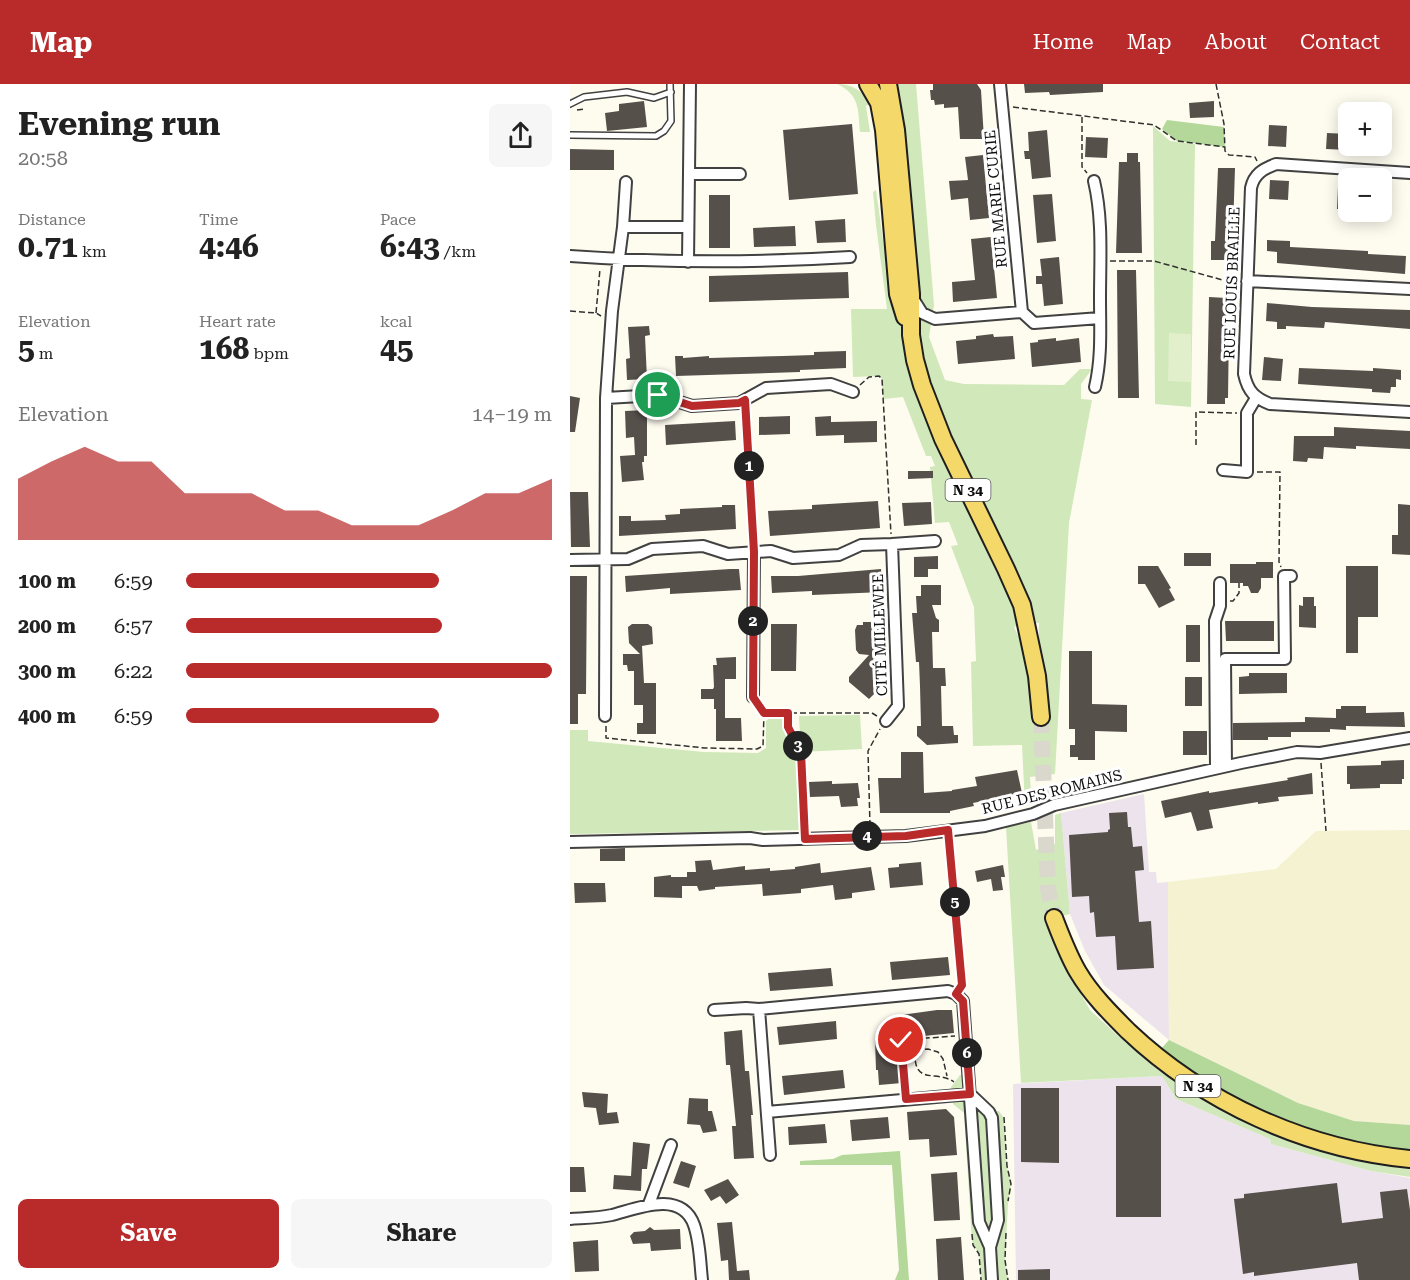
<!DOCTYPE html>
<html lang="en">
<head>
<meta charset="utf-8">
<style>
	body { margin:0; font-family:"Roboto Serif",serif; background:#f6f6f6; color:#222; height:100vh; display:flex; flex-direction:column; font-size:22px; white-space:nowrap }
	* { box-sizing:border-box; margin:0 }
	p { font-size:20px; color:#767676 }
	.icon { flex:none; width:33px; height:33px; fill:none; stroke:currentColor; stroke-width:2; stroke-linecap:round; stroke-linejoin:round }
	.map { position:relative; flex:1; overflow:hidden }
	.panel { display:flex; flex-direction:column; background:#fff; width:570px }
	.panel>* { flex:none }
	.fabs { position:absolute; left:768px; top:18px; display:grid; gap:12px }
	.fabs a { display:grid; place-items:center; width:54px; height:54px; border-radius:9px; background:#fff; box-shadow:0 3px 15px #0003; font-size:30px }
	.pin { position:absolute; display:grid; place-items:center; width:51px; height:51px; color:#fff; margin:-26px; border:3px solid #fff; border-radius:50%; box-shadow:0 2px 6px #0007 }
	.km { position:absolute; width:30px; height:30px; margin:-15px; border-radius:50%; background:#222; color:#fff; font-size:16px; line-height:30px; text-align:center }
	.round { display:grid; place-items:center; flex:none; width:63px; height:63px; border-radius:9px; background:#f6f6f6 }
	.summary { display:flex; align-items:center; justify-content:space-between; height:102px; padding:0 18px }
	h1 { font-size:33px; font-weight:700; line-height:45px }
	.stats { display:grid; grid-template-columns:repeat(3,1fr); gap:9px; height:102px; padding:6px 18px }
	.stats div { display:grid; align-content:center }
	.stats b { font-size:30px; font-weight:700 }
	.stats small { font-size:16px; font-weight:400 }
	.stats p { font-size:16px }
	.chart { height:168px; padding:12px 18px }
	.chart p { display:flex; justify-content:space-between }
	.chart svg { width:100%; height:108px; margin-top:6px; fill:#b92a2b; opacity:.7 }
	.action { display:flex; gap:12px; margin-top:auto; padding:12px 18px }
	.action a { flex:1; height:69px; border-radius:9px; background:#b92a2b; color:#fff; font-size:24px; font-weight:700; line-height:69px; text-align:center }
	.action a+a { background:#f6f6f6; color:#222 }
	ul { padding:0 18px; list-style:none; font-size:20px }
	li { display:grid; grid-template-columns:96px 72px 1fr; align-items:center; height:45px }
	li i { height:15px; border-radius:8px; background:#b92a2b }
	header { display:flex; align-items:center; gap:36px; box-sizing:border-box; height:84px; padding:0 30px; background:#b92a2b; color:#fff }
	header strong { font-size:28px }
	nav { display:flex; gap:33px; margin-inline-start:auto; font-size:21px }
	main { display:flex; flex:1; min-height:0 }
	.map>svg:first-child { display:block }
</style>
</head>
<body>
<header>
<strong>Map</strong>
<nav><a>Home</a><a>Map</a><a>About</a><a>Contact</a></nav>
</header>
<main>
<section class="panel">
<div class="summary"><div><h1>Evening run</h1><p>20:58</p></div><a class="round"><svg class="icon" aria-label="share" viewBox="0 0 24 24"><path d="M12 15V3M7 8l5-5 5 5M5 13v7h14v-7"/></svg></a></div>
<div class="stats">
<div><p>Distance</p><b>0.71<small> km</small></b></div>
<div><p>Time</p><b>4:46</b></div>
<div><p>Pace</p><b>6:43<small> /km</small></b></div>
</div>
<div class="stats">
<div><p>Elevation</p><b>5<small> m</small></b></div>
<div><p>Heart rate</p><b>168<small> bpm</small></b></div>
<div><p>kcal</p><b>45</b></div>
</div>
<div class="chart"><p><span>Elevation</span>14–19 m</p>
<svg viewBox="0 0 160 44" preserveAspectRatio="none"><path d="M0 44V19L10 12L20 6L30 12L40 12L50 25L60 25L70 25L80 32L90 32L100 38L110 38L120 38L130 32L140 25L150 25L160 19V44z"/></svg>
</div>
<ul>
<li><b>100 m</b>6:59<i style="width:69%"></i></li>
<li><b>200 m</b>6:57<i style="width:70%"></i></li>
<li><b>300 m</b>6:22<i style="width:100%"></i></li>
<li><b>400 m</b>6:59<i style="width:69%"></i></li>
</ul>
<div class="action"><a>Save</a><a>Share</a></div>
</section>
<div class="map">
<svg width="840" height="1196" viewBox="0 0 840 1196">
	<rect width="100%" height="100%" fill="#fefcef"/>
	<path fill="#ece3ec" d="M 574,710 L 579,788 L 586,788 L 587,799 L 598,798 L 599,956 L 534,901 L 515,867 L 500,830 L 491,729 Z
		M 592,992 L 606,1015 L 700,1055 L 701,1060 L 801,1087 L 840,1094 L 840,1196 L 446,1196 L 443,1000 Z"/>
	<path fill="#f4f2d0" d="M 840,746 L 840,1041 L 784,1037 L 728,1019 L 599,956 L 598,798 L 706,785 L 746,747 Z"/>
	<path fill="#d0e8ba" d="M 267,0 C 282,0 292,7 301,19 L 296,22 L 300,48 L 290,48 C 288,25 290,11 267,0 Z
		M 326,0 L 346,0 L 364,221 L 359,253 L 375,296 L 394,300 L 494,301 L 510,285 L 522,285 L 511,300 L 511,315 L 522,316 L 499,439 L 485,690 L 460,693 L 462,721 L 455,722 L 452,661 L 403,662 L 401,578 L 406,577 L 404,523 L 381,462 L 388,461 L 379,438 L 365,439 L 360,383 L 365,382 L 361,372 L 356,372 L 333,313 L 313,315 L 312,295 L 309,292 L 283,293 L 281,225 L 317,225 L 306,141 L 303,108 L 306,106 L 317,185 L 330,233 L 336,278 L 343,304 L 365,359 L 444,525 L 449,541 L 444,543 L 452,560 L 458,594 L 462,634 L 480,633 C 478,602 467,570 469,539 L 466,539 L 461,517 L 381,350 L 360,299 L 350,250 L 349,214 Z
		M 583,42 L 600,57 L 625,60 L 621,323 L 585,320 Z
		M 290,631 L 292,665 L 231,668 L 229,632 Z
		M 200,634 L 216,634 L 216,643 L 229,667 L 232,746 L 0,750 L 0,646 L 18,646 L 18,657 L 134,668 L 188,669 L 196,664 L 196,637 Z
		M 491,729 L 500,830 L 484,834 L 478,841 L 487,868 L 520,926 L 556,959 L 604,993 L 705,1051 L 787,1075 L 840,1083 L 840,1093 L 801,1087 L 701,1060 L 700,1055 L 606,1015 L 592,992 L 451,999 L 436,743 L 461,738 L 466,766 L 485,760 L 485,731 Z
		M 399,990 L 400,1010 L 419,1028 L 429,1027 L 434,1034 L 437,1082 L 441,1100 L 438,1120 L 435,1176 L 438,1196 L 411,1196 L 409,1170 L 402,1157 L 394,1029 L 383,1020 L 381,1003 L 390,991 Z"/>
	<path fill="#b3d89a" d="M 597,36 L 654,43 L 655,63 L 607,57 L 592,45 Z
		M 599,956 L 728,1019 L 784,1037 L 840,1041 L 840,1067 C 773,1060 710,1042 651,1008 C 630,996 610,980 590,966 Z
		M 330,1067 L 339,1196 L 325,1196 L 329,1186 L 322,1081 L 230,1081 L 230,1077 L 263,1075 L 272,1071 Z"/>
	<path fill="#e1efcb" d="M 599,249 L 621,250 L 621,298 L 598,297 Z"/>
	<path fill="#56504b" d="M 363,0 L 407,0 L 411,6 L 414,55 L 390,55 L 388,23 L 374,24 L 374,20 L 365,21 L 364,16 L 361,16 L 360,6 L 363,6 Z
		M 454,0 L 533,0 L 533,8 L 480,11 L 479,8 L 455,9 Z
		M 74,17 L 77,43 L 37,47 L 35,29 L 49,27 L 49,20 Z
		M 644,17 L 644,33 L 620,34 L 619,19 Z
		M 282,40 L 288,110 L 219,116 L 213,46 Z
		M 699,41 L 717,42 L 716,63 L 698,62 Z
		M 477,46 L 481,93 L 462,95 L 460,75 L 455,75 L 454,67 L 459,67 L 458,48 Z
		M 757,49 L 778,50 L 778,66 L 756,65 Z
		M 516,53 L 538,54 L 537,74 L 515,73 Z
		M 0,65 L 44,66 L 44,86 L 0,86 Z
		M 557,69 L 568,69 L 568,78 L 570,78 L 572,169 L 546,169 L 549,78 L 557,78 Z
		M 413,71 L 419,134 L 400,136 L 398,114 L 381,116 L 379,97 L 398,96 L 395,73 Z
		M 648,84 L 665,84 L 663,146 L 659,145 L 658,176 L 641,176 L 641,157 L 645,157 Z
		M 700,96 L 719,97 L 718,116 L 699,115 Z
		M 768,103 L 778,104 L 778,125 L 767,125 Z
		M 482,110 L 486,157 L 467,159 L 463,111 Z
		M 139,111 L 160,111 L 160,164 L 139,164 Z
		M 275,135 L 276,158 L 247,159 L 245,137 Z
		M 225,142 L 226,162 L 184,163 L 183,144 Z
		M 421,153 L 427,214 L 383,218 L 382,198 L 405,196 L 401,155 Z
		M 697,156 L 720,157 L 720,163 L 798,167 L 798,170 L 836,172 L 835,190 L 707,179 L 707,168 L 697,167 Z
		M 489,173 L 493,220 L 474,222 L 472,200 L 466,200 L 466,192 L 472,192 L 470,175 Z
		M 547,186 L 566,186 L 569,314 L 548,314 Z
		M 278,188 L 279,214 L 139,218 L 139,192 Z
		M 639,213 L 657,214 L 656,243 L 659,243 L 658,314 L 655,314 L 655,320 L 637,320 Z
		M 697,219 L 742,223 L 840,226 L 840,245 L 755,238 L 754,244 L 716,242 L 716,245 L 707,245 L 707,238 L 696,237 Z
		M 79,242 L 80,251 L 75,252 L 77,295 L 57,296 L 56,275 L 60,274 L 58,243 Z
		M 423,250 L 424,253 L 443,252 L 445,275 L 388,280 L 386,257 L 406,255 L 406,252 Z
		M 486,254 L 486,257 L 509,254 L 511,278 L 462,283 L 460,259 L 468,258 L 468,256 Z
		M 276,267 L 276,284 L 230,286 L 230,288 L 106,292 L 105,272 L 113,272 L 113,274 L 139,272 L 139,274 L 213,272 L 244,271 L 244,268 Z
		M 694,273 L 713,275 L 711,297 L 692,296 Z
		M 729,284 L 803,287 L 803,284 L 831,286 L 831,296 L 826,295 L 826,303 L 821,303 L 820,309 L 802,308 L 802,305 L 728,300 Z
		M 0,312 L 10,314 L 5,348 L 0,348 Z
		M 77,326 L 77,372 L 74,372 L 74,378 L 72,378 L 74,396 L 52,398 L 50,372 L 65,371 L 64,353 L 56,354 L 55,327 Z
		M 220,332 L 220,350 L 189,351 L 189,333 Z
		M 261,332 L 261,338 L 307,337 L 307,358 L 274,359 L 274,351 L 246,352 L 245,333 Z
		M 165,337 L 166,356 L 96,361 L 95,341 Z
		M 764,343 L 840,347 L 840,365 L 786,362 L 786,365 L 754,363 L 753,375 L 738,374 L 737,378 L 723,377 L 724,352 L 764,352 Z
		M 338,387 L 363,387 L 363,394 L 338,395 Z
		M 0,408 L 18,408 L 20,463 L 1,463 Z
		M 308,417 L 310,444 L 200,452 L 198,427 L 242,425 L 242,421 Z
		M 361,418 L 362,440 L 334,442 L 332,419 Z
		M 828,420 L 840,421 L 840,471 L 822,470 L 822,451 L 828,451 Z
		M 152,421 L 165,421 L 166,445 L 49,452 L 49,432 L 61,432 L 61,437 L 96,436 L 95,431 L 110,430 L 110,425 L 152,423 Z
		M 614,469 L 641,469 L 641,482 L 614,482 Z
		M 368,472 L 368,485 L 358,485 L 358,493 L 344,493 L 344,473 Z
		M 686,478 L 703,478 L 703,494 L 691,494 L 691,504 L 688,509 L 681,509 L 678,502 L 673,502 L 673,499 L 660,499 L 660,480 L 686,480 Z
		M 568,482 L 588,482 L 601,504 L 599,505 L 605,516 L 589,524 L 575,500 L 568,500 Z
		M 776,482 L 808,482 L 808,533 L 788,533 L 788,569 L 776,569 Z
		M 160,485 L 169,485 L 171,506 L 100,510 L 100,504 L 56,508 L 55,492 Z
		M 311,485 L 313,508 L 242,511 L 242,507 L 202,509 L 201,492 L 228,492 Z
		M 0,492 L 17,492 L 16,610 L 8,610 L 8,640 L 0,640 Z
		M 351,501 L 371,501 L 371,521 L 362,521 L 366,534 L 369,536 L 369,548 L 362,548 L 363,584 L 375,584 L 376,602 L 371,602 L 372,642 L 383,642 L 384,651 L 388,651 L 388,659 L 357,661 L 347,652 L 347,642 L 351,642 L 350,602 L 349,578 L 346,578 L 342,529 L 347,529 L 346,512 L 351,512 Z
		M 733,513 L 744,513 L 744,522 L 746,522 L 746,544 L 729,543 L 729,521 L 733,522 Z
		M 655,537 L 704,537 L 704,557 L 656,557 Z
		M 293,538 L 304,538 L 307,545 L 310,545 L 310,565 L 308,565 L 308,570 L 305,570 L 305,583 L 313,590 L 308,596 L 313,601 L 299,615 L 279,598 L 279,593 L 299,571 L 289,570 L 286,566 L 285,546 L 287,541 L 293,541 Z
		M 62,540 L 78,540 L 82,543 L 83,560 L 72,562 L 74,599 L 86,599 L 86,650 L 67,650 L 67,639 L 73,639 L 73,621 L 64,621 L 64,587 L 58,587 L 57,581 L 53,581 L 53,570 L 70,570 L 59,559 L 58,543 Z
		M 201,540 L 227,540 L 226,587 L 201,587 Z
		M 616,541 L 630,541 L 630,578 L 616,578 Z
		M 499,567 L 522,567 L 522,620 L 557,621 L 557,648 L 525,647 L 525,676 L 508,676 L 508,673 L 500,673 L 500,661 L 505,661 L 505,645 L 499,645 Z
		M 166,573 L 166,595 L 155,595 L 155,634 L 171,634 L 172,657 L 146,657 L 146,625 L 144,625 L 144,615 L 131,615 L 131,605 L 143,605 L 144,603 L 143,581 L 147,581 L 146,574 Z
		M 679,589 L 717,589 L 717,609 L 669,610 L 669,593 L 679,592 Z
		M 615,593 L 632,593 L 632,622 L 615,622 Z
		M 771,622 L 796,622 L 796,629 L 834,628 L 835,643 L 776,642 L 776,646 L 760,645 L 760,648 L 721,648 L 721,653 L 698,653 L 698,656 L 663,656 L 663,639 L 735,638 L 735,633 L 766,634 L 766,625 L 771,625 Z
		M 613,647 L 637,647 L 637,671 L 613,671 Z
		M 331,668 L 353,668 L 354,709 L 382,707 L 382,706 L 407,702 L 405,693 L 447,686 L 452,709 L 403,719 L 404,722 L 380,727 L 380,729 L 310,729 L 308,694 L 331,694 Z
		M 834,676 L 834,695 L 832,695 L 832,700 L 810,700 L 810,704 L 780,705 L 780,700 L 777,700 L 777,682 L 811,681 L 811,677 Z
		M 742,689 L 743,710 L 708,713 L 709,717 L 688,720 L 688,718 L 639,726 L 643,744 L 627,747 L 621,728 L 595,734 L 591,717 L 639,707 L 639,709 L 718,696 L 717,694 Z
		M 262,697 L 262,700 L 288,699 L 290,714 L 287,714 L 288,722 L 271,723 L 269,712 L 240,713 L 239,698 Z
		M 557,728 L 558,743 L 561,743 L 563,763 L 572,762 L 574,786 L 565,787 L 569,838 L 581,837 L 584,884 L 547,886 L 545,852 L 526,853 L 524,828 L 520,829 L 519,812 L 502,813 L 499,751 L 538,748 L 538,746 L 540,745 L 539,729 Z
		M 55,764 L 55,777 L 30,777 L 30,765 Z
		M 141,776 L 143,786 L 175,782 L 175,786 L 200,784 L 200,787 L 225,785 L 225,783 L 250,779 L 251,789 L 301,783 L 305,806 L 282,809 L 282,814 L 265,816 L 263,801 L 231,805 L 231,809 L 193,812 L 192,800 L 145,803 L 145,805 L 129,807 L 127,802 L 112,802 L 112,814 L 84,813 L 84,793 L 101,791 L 101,793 L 117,793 L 117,788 L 126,788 L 125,777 Z
		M 351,778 L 353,801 L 320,804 L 318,784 L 329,783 L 329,780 Z
		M 433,781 L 435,793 L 431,793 L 433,806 L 423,807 L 421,795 L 407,798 L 405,787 Z
		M 4,799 L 35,799 L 36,818 L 5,819 Z
		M 378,873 L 380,891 L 322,896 L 320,878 Z
		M 261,884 L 263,902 L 200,907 L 198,889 Z
		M 367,926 L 382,926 L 384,949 L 333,954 L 331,931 Z
		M 266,937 L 267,955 L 209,961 L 207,943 Z
		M 172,946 L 175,987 L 179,987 L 183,1031 L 181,1031 L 184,1074 L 164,1075 L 162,1042 L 166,1042 L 160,981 L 156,981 L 154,948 Z
		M 312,954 L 313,956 L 328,955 L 332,999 L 309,1001 L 308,986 L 306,986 L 305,955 Z
		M 273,986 L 275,1004 L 214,1011 L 212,992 Z
		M 546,1002 L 591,1002 L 591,1133 L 546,1133 Z
		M 451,1004 L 489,1004 L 489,1079 L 451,1078 Z
		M 12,1008 L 38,1010 L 37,1029 L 47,1028 L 49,1039 L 29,1041 L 26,1024 L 14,1023 Z
		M 119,1014 L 138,1015 L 138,1027 L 142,1027 L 147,1047 L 133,1049 L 130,1041 L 117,1040 Z
		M 376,1025 L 384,1033 L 387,1071 L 360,1073 L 359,1055 L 339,1056 L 337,1028 Z
		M 318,1033 L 320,1054 L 282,1057 L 280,1036 Z
		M 255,1040 L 257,1059 L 219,1061 L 218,1043 Z
		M 63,1058 L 80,1060 L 77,1085 L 72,1085 L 71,1107 L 43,1105 L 44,1091 L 61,1092 Z
		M 111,1077 L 126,1082 L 119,1104 L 103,1099 Z
		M 0,1083 L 14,1083 L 16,1108 L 0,1108 Z
		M 387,1088 L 390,1136 L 364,1137 L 361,1090 Z
		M 158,1095 L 169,1111 L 156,1120 L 150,1112 L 141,1117 L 134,1106 Z
		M 767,1099 L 772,1139 L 813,1134 L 810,1108 L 837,1105 L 840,1126 L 840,1196 L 789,1196 L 787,1179 L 684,1192 L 684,1188 L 673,1190 L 664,1115 L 674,1114 L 674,1110 Z
		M 162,1138 L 167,1187 L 179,1186 L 180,1196 L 159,1196 L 158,1176 L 151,1177 L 147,1139 Z
		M 80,1143 L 84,1146 L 110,1145 L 111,1165 L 81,1167 L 80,1159 L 63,1160 L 60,1152 L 64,1148 L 75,1147 Z
		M 391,1153 L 394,1196 L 368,1196 L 366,1155 Z
		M 28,1156 L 29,1187 L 5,1188 L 3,1158 Z
		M 480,1185 L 480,1196 L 448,1196 L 448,1186 Z"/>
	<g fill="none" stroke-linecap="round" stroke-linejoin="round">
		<path stroke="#dad8cd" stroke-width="16" stroke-dasharray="16 8" stroke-linecap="butt" d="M 471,633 L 478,805 L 484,834"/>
		<defs>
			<path id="lane" d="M 0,20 L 14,13 L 57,8 L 84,14 L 101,8
				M 0,51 L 86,52 L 94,47 L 101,37 L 100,0"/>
			<path id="street" d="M 430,0 L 452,228 L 464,239 L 530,234
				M 840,89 L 706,80 C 693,85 684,90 681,104 L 674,290 C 678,308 685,314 700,320 L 840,328
				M 119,90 L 170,90
				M 524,97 C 533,135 530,175 530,214 C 530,244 532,273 525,303
				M 53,143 L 56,98
				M 0,172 C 95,179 185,179 280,173
				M 118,178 L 120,0
				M 677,197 L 840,205
				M 342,213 L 352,229 L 365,235 L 452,228
				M 36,314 L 88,311 L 122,322 L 169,319 L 196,304 L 261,300 L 283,308
				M 653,386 L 677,388 L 677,329 L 686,314
				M 322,460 L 365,457
				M 0,476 L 58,475 L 82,465 L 133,462 L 158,470 L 201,467 L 223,474 L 269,471 L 291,461 L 322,460 L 328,622 L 316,637
				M 183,613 L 184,468
				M 35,632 L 36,314 L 42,227 L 53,143 L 118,143
				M 656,682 L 655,575 L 715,575 L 714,492 L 721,492
				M 646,684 L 645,537 L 650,522 L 650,499
				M 0,758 L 180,754 L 193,756 L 336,752 L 415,742 L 463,730 L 484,721 L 671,679 L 727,668 L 750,669 L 840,654
				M 189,925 L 200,1071
				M 144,926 L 176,924 L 189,925 L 378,907 L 386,910 L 393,917 L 409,1138 L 420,1163
				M 400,1010 L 419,1028 L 422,1034 L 428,1136 L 420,1163 L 422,1196
				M 197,1028 L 400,1010
				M 79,1120 L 101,1061
				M 0,1135 C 14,1134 28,1134 42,1131 C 66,1125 111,1105 124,1141 C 130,1158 130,1178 132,1196"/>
			<path id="primary" d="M 298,0 L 309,19 L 314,46 L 328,210 L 335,233
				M 318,0 L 326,46 L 341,210 L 341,251 L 345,276 L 352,301 L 373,355 L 436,485 L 452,521 L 467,592 L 471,633
				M 484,834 C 491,852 498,871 508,888 C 521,910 540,929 558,947 C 634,1019 736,1065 840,1075"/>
		</defs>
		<use href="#lane" stroke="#414141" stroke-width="8"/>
		<use href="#street" stroke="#414141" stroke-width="14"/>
		<use href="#primary" stroke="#1f1f1f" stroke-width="20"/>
		<path stroke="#303030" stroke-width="1.5" stroke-dasharray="6 3" stroke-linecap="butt" d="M 646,0 L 654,40 L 655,67 L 659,71 L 685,73 L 687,77
			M 443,23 L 584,41 L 607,57 L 655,63
			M 7,26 L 16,25
			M 512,33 L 512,83 L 517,89
			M 540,177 L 584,177 L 667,200
			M 0,227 L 26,229 L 31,232
			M 26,229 L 30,185
			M 290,301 L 299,293 L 309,292 L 312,295 L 321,450
			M 175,329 L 184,459
			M 626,361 L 626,328 L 667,329
			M 687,388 L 710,388 L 709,478 L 711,483
			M 660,517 L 663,517 L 669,509 L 669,499
			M 194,629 L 302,629 L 307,632
			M 218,630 L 218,643 L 231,668 L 235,745
			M 36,642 L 36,654 L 135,664 L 187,665 L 193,662 L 194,629 L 188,621
			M 751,679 L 756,747
			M 300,742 L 298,667 L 310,645
			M 379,758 L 392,900
			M 332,956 L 345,966 C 343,1003 366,985 384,998
			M 346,966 L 358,965 L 368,968 L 373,975 L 377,992
			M 335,1005 L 331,956 L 385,952
			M 434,1033 L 437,1082 L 441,1100 L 438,1117
			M 436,1149 L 435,1176 L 438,1196
			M 402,1150 L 403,1161 L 409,1170 L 411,1196"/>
		<use href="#lane" stroke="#fff" stroke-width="5"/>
		<use href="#street" stroke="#fff" stroke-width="10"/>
		<use href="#primary" stroke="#f4d86a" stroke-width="16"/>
	</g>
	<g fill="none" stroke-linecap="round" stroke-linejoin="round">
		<defs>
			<path id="route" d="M 88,311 L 122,322 L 169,319 L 175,316 L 184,468 L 183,613 L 194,629 L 218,629 L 218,643 L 231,668 L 235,755 L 336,752 L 378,746 L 392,901 L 386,910 L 393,917 L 400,1010 L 336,1015 L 331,956"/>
		</defs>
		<use href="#route" stroke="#fff" stroke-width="12"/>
		<use href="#route" stroke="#b92a2b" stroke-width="8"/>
	</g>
	<g text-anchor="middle" stroke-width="6" stroke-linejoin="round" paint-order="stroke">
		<g fill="#fff" stroke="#565656" stroke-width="1.5">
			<rect x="375.5" y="395" width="45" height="22" rx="4.5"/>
			<rect x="605.5" y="991" width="45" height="22" rx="4.5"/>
		</g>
		<g font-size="14" font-weight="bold" fill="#0e0e0e">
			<text x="398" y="411">N 34</text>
			<text x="628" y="1007">N 34</text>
		</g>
		<g font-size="15" fill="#0e0e0e" stroke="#fff">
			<text transform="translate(426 115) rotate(-95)" y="5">RUE MARIE CURIE</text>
			<text transform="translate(662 199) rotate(-88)" y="5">RUE LOUIS BRAILLE</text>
			<text transform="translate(310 551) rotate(-92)" y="5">CITÉ MILLEWEE</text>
			<text transform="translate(482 708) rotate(-14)" y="5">RUE DES ROMAINS</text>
		</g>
	</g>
</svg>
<div class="fabs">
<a>+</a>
<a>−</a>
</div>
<div class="pin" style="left:88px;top:311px;background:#1e9e55"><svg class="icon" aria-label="arrive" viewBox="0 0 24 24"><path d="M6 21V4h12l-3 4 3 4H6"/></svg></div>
<div class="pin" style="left:331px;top:956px;background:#d93025"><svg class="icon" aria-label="check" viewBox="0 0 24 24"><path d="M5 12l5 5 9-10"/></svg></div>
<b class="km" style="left:179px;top:382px">1</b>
<b class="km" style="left:183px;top:537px">2</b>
<b class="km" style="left:228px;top:662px">3</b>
<b class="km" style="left:297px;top:752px">4</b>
<b class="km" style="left:385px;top:818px">5</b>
<b class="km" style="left:397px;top:969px">6</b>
</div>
</main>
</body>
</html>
